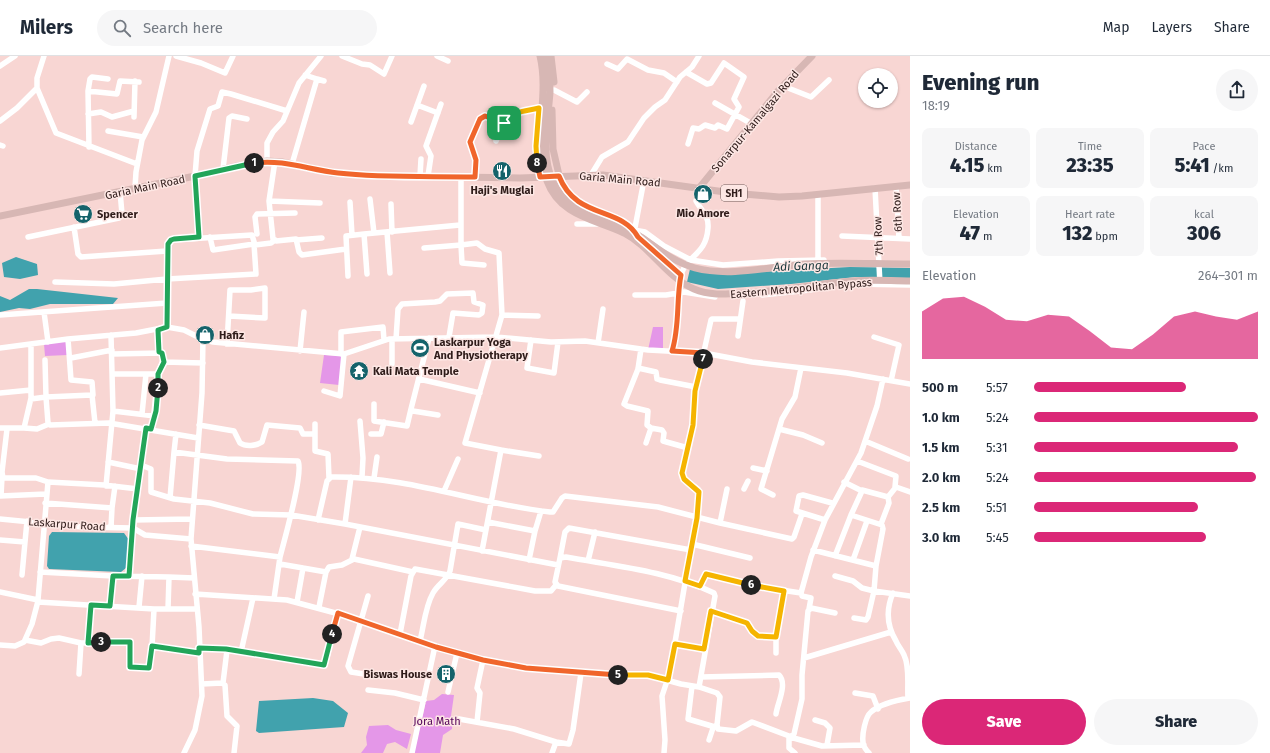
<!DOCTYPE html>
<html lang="en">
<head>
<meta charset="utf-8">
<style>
	body { margin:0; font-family:"Fira Sans",sans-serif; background:#f6f6f7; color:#1f2937; height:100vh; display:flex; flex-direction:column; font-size:15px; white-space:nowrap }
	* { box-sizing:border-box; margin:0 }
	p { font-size:13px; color:#747a83 }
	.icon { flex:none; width:22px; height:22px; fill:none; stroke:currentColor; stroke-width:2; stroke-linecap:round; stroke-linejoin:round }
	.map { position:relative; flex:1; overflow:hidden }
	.drawer { display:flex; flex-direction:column; background:#fff; width:360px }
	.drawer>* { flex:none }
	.controls { position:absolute; left:858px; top:12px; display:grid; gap:8px }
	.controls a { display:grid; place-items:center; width:40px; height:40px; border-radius:50%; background:#fff; box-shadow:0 1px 3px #0004; font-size:20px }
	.pin { position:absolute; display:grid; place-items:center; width:34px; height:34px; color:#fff; margin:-17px; border-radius:8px; box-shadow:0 2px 6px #0006 }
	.km { position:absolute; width:20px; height:20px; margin:-10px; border-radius:50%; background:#222; color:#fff; font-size:11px; line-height:20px; text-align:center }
	.round { display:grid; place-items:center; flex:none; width:42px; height:42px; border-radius:21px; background:#f6f6f7 }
	.headline { display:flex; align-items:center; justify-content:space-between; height:68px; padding:0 12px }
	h1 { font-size:22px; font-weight:800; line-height:30px }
	.stats { display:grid; grid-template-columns:repeat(3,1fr); gap:6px; height:68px; padding:4px 12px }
	.stats div { display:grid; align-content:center; border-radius:8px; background:#f6f6f7; text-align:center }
	.stats b { font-size:20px; font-weight:800 }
	.stats small { font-size:11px; font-weight:400 }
	.stats p { font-size:11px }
	.chart { height:112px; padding:8px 12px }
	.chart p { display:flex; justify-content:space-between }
	.chart svg { width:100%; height:72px; margin-top:4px; fill:#db2777; opacity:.7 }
	.cta { display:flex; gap:8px; margin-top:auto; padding:8px 12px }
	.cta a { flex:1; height:46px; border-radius:24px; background:#db2777; color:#fff; font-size:16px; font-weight:800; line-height:46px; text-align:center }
	.cta a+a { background:#f6f6f7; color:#1f2937 }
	ul { padding:0 12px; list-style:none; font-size:13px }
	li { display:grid; grid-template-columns:64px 48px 1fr; align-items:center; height:30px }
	li i { height:10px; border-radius:5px; background:#db2777 }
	header { display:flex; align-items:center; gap:24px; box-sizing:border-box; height:56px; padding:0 20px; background:#fff; border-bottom:1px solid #e0e1e3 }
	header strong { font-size:19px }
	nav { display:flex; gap:22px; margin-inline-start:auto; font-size:14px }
	.search { width:280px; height:36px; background:#f6f6f7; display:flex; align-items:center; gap:10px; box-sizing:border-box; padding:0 14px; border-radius:22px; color:#747a83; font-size:15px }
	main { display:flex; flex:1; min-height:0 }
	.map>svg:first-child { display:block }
</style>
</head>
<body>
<header>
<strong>Milers</strong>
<div class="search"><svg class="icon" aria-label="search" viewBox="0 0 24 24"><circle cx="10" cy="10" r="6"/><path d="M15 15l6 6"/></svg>Search here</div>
<nav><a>Map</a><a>Layers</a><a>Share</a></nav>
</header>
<main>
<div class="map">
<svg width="910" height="697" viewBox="0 0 910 697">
	<rect width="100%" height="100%" fill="#f8d6d3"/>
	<path fill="#e497e8" d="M 653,271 L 663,271 L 663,294 L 648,294 Z
		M 67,284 L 68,299 L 45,300 L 44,288 Z
		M 324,299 L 342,300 L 339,329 L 320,327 Z
		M 442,638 L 454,639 L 451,660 L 453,662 L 452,673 L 443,679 L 440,697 L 414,697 L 426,645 L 434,644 Z
		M 388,669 L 396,674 L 411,678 L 407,693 L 395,686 L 387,688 L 383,697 L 361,697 L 367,689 L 366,681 L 369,670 Z"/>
	<path fill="#41a2ad" d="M 16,201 L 37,208 L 38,219 L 20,223 L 4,221 L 2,207 Z
		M 850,211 L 910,212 L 910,222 L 855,221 L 791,228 L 718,233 L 687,226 L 690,213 L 720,218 Z
		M 29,233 L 37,233 L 118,242 L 113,248 L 50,248 L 30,253 L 19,252 L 0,256 L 0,240 L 10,244 Z
		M 52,476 L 124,477 L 129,484 L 126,512 L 121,516 L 49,513 L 47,510 L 49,480 Z
		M 313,642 L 333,645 L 348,657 L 344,671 L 259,677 L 256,675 L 259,645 Z"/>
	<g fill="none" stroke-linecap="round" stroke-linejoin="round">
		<path stroke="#fff" stroke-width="5.5" d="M 44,0 L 37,22 L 37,32 L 56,77 L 137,108
			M 176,0 L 201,7 L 225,17 L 233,0
			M 342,0 L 362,8 L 370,9 L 384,18 L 392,0
			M 437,0 L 448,5
			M 607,8 L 618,13 L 627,3 L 648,14 L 664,17 L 677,26
			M 0,10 L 15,0
			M 686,16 L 707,28 L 711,27 L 724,7 L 744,21 L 734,43 L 739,51 L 727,73 L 718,69 L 715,72 L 705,69 L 699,73 L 693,72 L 688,88
			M 317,23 L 324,25
			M 783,30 L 811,41 L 829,24
			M 554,34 L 577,46 L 587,36
			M 88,35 L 90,23 L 92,21 L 108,23
			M 715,47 L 752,68
			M 417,49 L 438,57
			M 88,58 L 101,56 L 112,61 L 134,55
			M 134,61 L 135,25
			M 0,65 L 17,52 L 37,32
			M 411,66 L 424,30
			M 108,75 L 143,81
			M 496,85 L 506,63 L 510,59 L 539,52
			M 0,89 L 3,90
			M 89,91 L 88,35 L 117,38 L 120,25 L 139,26
			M 267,105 L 267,87 L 273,76 L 283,65 L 299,27 L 321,0
			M 275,105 L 269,145 L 273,183 L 276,185 L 296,183 L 299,196 L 302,199 L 346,193
			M 292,108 L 317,23 L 305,19
			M 223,113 L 229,62 L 232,60 L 247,63
			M 559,119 L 567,137 L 579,147 L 613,160 L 634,174 L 645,176 L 664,190 L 691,204 L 723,209 L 778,205 L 824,204
			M 591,119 L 602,101 L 628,86 L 644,62 L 655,51 L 665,44 L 680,21 L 692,11 L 699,0
			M 420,120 L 421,103
			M 428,120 L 431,100 L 426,90 L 441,48
			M 461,121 L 461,189 L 477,187 L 485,193 L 499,197 L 502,259 L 465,387 L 501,394 L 482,495
			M 475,121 L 476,104 L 470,86 L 480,63 L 485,60 L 504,67
			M 896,130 L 899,182
			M 135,132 L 136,116 L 142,84 L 156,56 L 169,0
			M 875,132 L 880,228
			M 370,143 L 374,177
			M 269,145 L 320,147
			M 350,146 L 352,179
			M 391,148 L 392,176
			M 577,168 L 597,168
			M 74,171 L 78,198 L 81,201 L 167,195
			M 387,176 L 390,217
			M 634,177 L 644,124
			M 257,178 L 255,161 L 257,158 L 295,157
			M 842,180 L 910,183
			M 28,181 L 119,162 L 122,158 L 120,135
			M 199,181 L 195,120 L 197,95 L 210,53 L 218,50 L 222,36 L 231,38 L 287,55
			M 296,184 L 322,182
			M 649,190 L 681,219
			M 424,192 L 461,189 L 462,207 L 484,209
			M 818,204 L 818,139
			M 367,218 L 364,178 L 460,169
			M 348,220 L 346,180 L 364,178
			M 55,226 L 114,228 L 167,223 L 256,218 L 254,188 L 213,194 L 210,181
			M 853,228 L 910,229
			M 635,239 L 666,239 L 684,236 L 715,241
			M 762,239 L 810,234 L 829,230
			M 44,256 L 48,286
			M 0,259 L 167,247
			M 502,259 L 538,260
			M 167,271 L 167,195 L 171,184 L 252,179 L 255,189 L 271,187 L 275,184
			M 158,273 L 159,297
			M 738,280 L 743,245
			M 874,281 L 899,289 L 891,325
			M 429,282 L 411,353 L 413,355 L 438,359
			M 68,283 L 71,324 L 92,326 L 93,339
			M 396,283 L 398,253 L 402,248 L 435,246 L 440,245 L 447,238 L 473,237 L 474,246 L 483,249 L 482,257 L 479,259 L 453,257 L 449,281
			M 531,284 L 527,312 L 554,317 L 558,286
			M 598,287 L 603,253
			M 227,288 L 230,234 L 251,234 L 265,232 L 265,262 L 229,260
			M 31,289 L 31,343 L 46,341 L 45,304
			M 0,292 L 68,283 L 136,277 L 167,271 L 184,274 L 200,282 L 213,286 L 344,298 L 389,283 L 496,281 L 551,286 L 585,285 L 648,294 L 704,297 L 752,306 L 847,317 L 910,328
			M 641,293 L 638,313 L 624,348 L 627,350 L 648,355 L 647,369 L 651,372
			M 300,295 L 304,256
			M 673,295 C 681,269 673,241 682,216 C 689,198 706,199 708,172 C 709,159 702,156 696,145 L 700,131
			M 112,298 L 162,297 C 165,306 160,309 158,318 C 155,337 156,354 151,373
			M 341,298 L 341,276 L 383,271 L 384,284
			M 71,302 L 112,294
			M 163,306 L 203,307
			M 392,308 L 392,283
			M 638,312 L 656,316 L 657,323 L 660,324 L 696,331
			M 112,318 L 158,318
			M 419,323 L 480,337
			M 324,335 L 340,340 L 344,298
			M 0,337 L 31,334
			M 374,348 L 374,365 L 407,370 L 411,353
			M 113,355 L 155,360
			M 142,358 L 146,318
			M 360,365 L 363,402 L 362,421
			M 95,367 L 92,339 L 46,341 L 48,367 L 50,369 L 109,367 L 198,382
			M 315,368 L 315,395 L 328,398 L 329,422
			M 199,369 L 234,375 L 240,387 C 246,391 256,390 262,386 L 267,369 L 300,372 L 303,378 L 315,378
			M 0,372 L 24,372 L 31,342
			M 24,372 L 37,373 L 49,368
			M 146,372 L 133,472 L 145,479 L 191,483
			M 7,373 L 2,416 L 3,422 L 36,422 L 48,426
			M 779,373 L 803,379 L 822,387
			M 371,378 L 381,378 L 384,366
			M 865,385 L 908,403
			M 646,387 L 651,372 L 662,374 L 664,377 L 663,385 L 688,392
			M 501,394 L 539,400
			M 174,396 L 176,378
			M 857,405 L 896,420 L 895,431
			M 108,406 L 141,413
			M 141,409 L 151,413 L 151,436 L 174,443 L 210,447 L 253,458 L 291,459 L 345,468 L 558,509
			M 753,412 L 767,415
			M 374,422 L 377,401
			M 844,426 L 862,435 L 851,459
			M 106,430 L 113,355 L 111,279
			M 744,433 L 748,425
			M 862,434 L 888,441 L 896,431 L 910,436
			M 444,435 L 458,403
			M 773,439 L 761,433 L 782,363 L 795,341 L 801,312
			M 0,440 L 46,438
			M 1,440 L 2,421
			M 170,442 L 174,396 L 227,403 L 298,405 C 304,416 284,485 280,501
			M 45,447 L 112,452 L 111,471
			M 112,452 L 115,430
			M 0,463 L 82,471 L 133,472 L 129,520
			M 133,464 L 192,463
			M 318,464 L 327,425 L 331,421 L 336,421 C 411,421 477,448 550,456 L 553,456 L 562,442 L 565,440 L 658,451 L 720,467 L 792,483 L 794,481 L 802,458
			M 825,464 L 796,455 L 799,440 L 803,439 L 832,447
			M 488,466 L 535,475 L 529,504
			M 720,467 L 727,433
			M 345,468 L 351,421
			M 881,468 L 889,447 L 888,441
			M 535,475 L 541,455
			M 0,484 L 25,486 L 22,519
			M 25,486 L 27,465
			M 692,488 L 750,502
			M 191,490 L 280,501 L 274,543
			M 813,494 L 876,510 L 883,473 L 882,469 L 851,459 L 835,500
			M 560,502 L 565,476 L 569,472 L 691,494
			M 352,503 L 360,471
			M 853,504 L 867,465
			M 588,505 L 595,476
			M 280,508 L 326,516 L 319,551
			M 40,516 L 113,520
			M 326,516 L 329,511 L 342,509 L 354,503 L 413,516
			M 835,520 L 853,525 L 862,532 L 874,535 L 910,540
			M 169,521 L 194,522
			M 700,530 L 706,518 L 748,529 L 801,537
			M 0,536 L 38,544 L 48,426 L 104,429 L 138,433
			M 893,537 C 886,553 887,570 896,585 C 898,590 902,594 904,599 C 910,611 907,629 908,642
			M 195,538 L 287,544 L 354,562 L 435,590 L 412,697
			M 38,546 L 154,553 L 197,553
			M 297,546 L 303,512
			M 110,550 L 113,520 L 169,521 L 168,553
			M 139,551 L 142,520
			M 154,553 L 152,591 L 199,597
			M 809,553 L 811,542 L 802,540 L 801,537 L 811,501 L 825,464 L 861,397 L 877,350 L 883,323
			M 711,555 L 747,567 L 752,575 L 758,580 L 776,581
			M 835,557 L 811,552 L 808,555 L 802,619 L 802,643 L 794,678 L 790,681 L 822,690 L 864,689
			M 854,562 L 866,564 L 868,561 L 874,535 L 876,510
			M 400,578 L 411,520 L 415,513 L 535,535 L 551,535 L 556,529
			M 25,584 L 41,587 L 51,583 L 59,582 L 81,587 L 129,585 L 129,611 L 147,613 L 149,612 L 152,591
			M 420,585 C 424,569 425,551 433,537 C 438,528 447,524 450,515 L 458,468 L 486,474
			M 88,587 L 91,549
			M 675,588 L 704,593
			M 0,589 L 15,590 L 24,586 L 32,568 L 38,545
			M 199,591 L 227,594 L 223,627
			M 435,591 L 483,604 L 526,612 L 609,619 L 648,619 L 681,628 L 699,631 L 715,540 L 714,537 C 668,515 615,510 566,501 L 560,502 L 555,526 L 558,530 L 681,555
			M 227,594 L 325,609 L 338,557
			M 241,596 L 253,542
			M 776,597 L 776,581 L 784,535
			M 804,602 L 891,576
			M 79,618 L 81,587
			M 364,618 L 351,616 L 348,610 L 368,540
			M 701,621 L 779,619 C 788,628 777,648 776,658
			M 202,628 L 222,627 L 225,629 L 227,660 L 237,670 L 234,697
			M 692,630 L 688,663 L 715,671
			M 699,631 L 717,637 L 720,641 L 717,669 L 718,673 L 736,675 L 752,666 L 789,680 L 789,692 L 795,697
			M 368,634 L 395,637 L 424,644
			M 448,636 L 457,597
			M 855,637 L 873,640 L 878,653
			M 459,663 L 514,673 L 556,686 L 569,688 L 573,674 L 581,617
			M 815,664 L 825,667 L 830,672 L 827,689
			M 477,666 L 480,637 L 477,632 L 483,604
			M 709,684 L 713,672 L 717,669
			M 184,697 L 195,674 L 202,640 L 199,571 L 191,483 L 202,337 L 203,283
			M 552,697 L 556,686
			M 664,697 L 665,684 L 662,640 L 670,616 L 699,444 L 698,433 L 684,423 L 682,419 L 693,369 L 695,335 L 711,264 L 712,263 L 740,263
			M 869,697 C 866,694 863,690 863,686 C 862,679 865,661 871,656 C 880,648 898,644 910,642"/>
		<path stroke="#d7b7b4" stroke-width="7" d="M 540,0 C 550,42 531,85 547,125 C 560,160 594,163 624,177 C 651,191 666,221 694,233 C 710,240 728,238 745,237 C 782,235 816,228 853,225 C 871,223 891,225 910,225
			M 546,0 C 549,12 550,24 550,36 C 548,66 540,97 553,126 C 568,157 594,158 622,170 C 648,182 666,204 695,212 C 730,221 769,211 804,208 C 839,206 875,208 910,208
			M 551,0 L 554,26
			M 552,54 L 553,93 L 559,119
			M 536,96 L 540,121
			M 700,131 L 778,35 L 812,0
			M 0,160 L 195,120 L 237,110 L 267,105 L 282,106 L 332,117 L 383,120 L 520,122 L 603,119 L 732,137 L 779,141 L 802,140 L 910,129"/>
	</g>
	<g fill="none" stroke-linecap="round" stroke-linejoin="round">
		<defs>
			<path id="split-1" d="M 254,107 C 284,103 309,114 338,117 C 383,122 430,120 475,121 L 476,104 L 470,86 L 480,63 L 485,60 L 504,67"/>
			<path id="split-2" d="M 158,332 L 158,318 L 164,306 L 162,297 L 159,296 L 158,274 L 167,271 L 168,188 L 171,184 L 174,183 L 199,181 L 195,120 L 254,107"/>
			<path id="split-3" d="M 101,586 L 88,587 L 91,549 L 110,550 L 113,520 L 129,520 L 133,464 L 146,372 L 151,373 L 156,355 L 158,332"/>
			<path id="split-4" d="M 101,586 L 130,586 L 130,611 L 149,612 L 152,590 L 199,597 L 199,592 L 226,593 L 324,609 L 332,578"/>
			<path id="split-5" d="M 332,578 L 338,557 L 436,591 L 483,604 L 526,612 L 618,619"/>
			<path id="split-6" d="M 618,619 L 648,619 L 668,624 L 675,588 L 704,593 L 711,555 L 747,567 L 752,575 L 758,580 L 776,581 L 784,535 L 751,529"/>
			<path id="split-7" d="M 703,303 L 695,335 L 693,369 L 682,417 L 684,423 L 699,436 L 697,462 L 685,525 L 700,530 L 706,518 L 751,529"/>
			<path id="split-8" d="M 537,107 L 540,121 L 559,120 C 576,164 621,150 638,181 L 681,219 C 676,244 680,270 672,295 L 704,297 L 703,303"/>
			<path id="split-9" d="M 504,67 C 510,55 527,55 539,52 L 536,90 L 537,107"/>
		</defs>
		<use href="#split-1" stroke="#fff" stroke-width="8"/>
		<use href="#split-2" stroke="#fff" stroke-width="8"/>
		<use href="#split-3" stroke="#fff" stroke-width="8"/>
		<use href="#split-4" stroke="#fff" stroke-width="8"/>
		<use href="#split-5" stroke="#fff" stroke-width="8"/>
		<use href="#split-6" stroke="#fff" stroke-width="8"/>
		<use href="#split-7" stroke="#fff" stroke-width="8"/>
		<use href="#split-8" stroke="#fff" stroke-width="8"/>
		<use href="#split-9" stroke="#fff" stroke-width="8"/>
		<use href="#split-1" stroke="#f0652b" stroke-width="5"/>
		<use href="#split-2" stroke="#22a559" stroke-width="5"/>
		<use href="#split-3" stroke="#22a559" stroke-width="5"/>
		<use href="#split-4" stroke="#22a559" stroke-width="5"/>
		<use href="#split-5" stroke="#f0652b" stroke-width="5"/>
		<use href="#split-6" stroke="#f5b400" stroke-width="5"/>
		<use href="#split-7" stroke="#f5b400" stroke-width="5"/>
		<use href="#split-8" stroke="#f0652b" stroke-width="5"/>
		<use href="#split-9" stroke="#f5b400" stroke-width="5"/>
	</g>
	<defs>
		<symbol id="restaurant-disc" viewBox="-11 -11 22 22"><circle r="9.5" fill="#15636b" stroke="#fde7e4"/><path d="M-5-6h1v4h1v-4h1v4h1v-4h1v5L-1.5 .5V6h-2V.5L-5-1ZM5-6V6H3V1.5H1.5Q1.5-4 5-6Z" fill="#fff"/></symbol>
		<symbol id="shop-disc" viewBox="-11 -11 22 22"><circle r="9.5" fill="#15636b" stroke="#fde7e4"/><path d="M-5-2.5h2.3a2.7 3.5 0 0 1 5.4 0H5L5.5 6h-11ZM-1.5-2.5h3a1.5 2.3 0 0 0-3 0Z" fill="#fff"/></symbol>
		<symbol id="supermarket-disc" viewBox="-11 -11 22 22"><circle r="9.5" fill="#15636b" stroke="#fde7e4"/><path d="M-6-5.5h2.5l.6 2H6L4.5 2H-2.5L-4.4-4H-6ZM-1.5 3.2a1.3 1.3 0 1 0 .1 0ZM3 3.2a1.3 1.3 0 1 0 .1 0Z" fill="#fff"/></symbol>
		<symbol id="stadium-disc" viewBox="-11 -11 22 22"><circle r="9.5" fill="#15636b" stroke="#fde7e4"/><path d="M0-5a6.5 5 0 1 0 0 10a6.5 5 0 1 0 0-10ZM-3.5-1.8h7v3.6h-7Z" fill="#fff"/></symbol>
		<symbol id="temple-disc" viewBox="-11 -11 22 22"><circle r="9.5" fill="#15636b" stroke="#fde7e4"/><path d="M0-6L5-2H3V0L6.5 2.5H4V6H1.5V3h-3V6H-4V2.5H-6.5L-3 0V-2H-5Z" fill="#fff"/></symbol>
		<symbol id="building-disc" viewBox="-11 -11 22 22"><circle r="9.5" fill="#15636b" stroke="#fde7e4"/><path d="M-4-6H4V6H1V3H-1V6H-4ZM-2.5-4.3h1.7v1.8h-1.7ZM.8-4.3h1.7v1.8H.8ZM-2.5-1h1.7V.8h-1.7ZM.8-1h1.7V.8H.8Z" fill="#fff"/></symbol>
	</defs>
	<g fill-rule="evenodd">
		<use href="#restaurant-disc" x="491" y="104" width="22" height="22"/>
		<use href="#shop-disc" x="692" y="127" width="22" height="22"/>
		<use href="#supermarket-disc" x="72" y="147" width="22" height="22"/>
		<use href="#shop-disc" x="194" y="268" width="22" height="22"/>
		<use href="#stadium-disc" x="409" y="281" width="22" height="22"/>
		<use href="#temple-disc" x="348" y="304" width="22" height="22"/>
		<use href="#building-disc" x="435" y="607" width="22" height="22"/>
	</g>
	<g text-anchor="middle" stroke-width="3" stroke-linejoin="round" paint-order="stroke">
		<rect fill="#fde7e4" stroke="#6d5957" stroke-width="1" x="721" y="129" width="26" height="16" rx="3"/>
		<g font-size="10" font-weight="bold" fill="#2f1c1a">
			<text x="734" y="141">SH1</text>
		</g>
		<g font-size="11" fill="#2f1c1a" stroke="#fde7e4">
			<text transform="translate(755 65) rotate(-50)" y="4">Sonarpur-Kamalgazi Road</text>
			<text transform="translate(620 123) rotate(5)" y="4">Garia Main Road</text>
			<text transform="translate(145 131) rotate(-12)" y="4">Garia Main Road</text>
			<text transform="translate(897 156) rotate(-93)" y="4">6th Row</text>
			<text transform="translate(878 180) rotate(-93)" y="4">7th Row</text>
			<text transform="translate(801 232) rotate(-5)" y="4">Eastern Metropolitan Bypass</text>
			<text transform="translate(67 468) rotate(4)" y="4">Laskarpur Road</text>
		</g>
		<g font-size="11" font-weight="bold" fill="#2f1c1a" stroke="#fde7e4" text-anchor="start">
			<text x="502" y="138" text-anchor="middle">Haji's Muglai</text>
			<text x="703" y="161" text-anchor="middle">Mio Amore</text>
			<text x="97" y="162">Spencer</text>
			<text x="219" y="283">Hafiz</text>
			<text x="434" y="290">Laskarpur Yoga<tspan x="434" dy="13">And Physiotherapy</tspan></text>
			<text x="373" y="319">Kali Mata Temple</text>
			<text x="432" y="622" text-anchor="end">Biswas House</text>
		</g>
		<g font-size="11" fill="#520058" stroke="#fde7e4">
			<text x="437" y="669">Jora Math</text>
		</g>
		<g font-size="12" font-style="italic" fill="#173539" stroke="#fde7e4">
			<text transform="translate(801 210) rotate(-2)" y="4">Adi Ganga</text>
		</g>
	</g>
</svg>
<div class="controls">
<a><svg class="icon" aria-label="locate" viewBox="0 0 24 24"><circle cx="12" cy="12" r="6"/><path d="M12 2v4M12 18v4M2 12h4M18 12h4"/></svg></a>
</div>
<div class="pin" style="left:504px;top:67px;background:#1e9e55"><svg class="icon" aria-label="arrive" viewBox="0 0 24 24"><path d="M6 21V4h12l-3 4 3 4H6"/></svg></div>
<b class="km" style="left:254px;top:107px">1</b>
<b class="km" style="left:158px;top:332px">2</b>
<b class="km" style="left:101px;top:586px">3</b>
<b class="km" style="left:332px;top:578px">4</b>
<b class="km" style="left:618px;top:619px">5</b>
<b class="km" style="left:751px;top:529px">6</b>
<b class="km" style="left:703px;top:303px">7</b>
<b class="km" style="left:537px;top:107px">8</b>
</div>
<section class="drawer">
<div class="headline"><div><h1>Evening run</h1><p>18:19</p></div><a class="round"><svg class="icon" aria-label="share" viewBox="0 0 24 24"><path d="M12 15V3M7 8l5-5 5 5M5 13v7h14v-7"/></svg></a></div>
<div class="stats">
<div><p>Distance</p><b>4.15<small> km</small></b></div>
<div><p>Time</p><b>23:35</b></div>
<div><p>Pace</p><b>5:41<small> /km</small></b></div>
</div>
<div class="stats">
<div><p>Elevation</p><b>47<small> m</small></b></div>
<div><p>Heart rate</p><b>132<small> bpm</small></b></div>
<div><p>kcal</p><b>306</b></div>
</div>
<div class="chart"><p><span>Elevation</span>264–301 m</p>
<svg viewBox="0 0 160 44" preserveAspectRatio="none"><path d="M0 44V15L10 7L20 6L30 12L40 20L50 21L60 17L70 18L80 27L90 37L100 38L110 29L120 18L130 15L140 18L150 20L160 15V44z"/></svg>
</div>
<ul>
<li><b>500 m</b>5:57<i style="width:68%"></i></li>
<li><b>1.0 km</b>5:24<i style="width:100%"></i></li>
<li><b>1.5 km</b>5:31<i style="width:91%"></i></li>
<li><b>2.0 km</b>5:24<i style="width:99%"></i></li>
<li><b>2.5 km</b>5:51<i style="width:73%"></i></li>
<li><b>3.0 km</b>5:45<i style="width:77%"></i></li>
</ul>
<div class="cta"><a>Save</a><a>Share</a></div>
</section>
</main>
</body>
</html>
